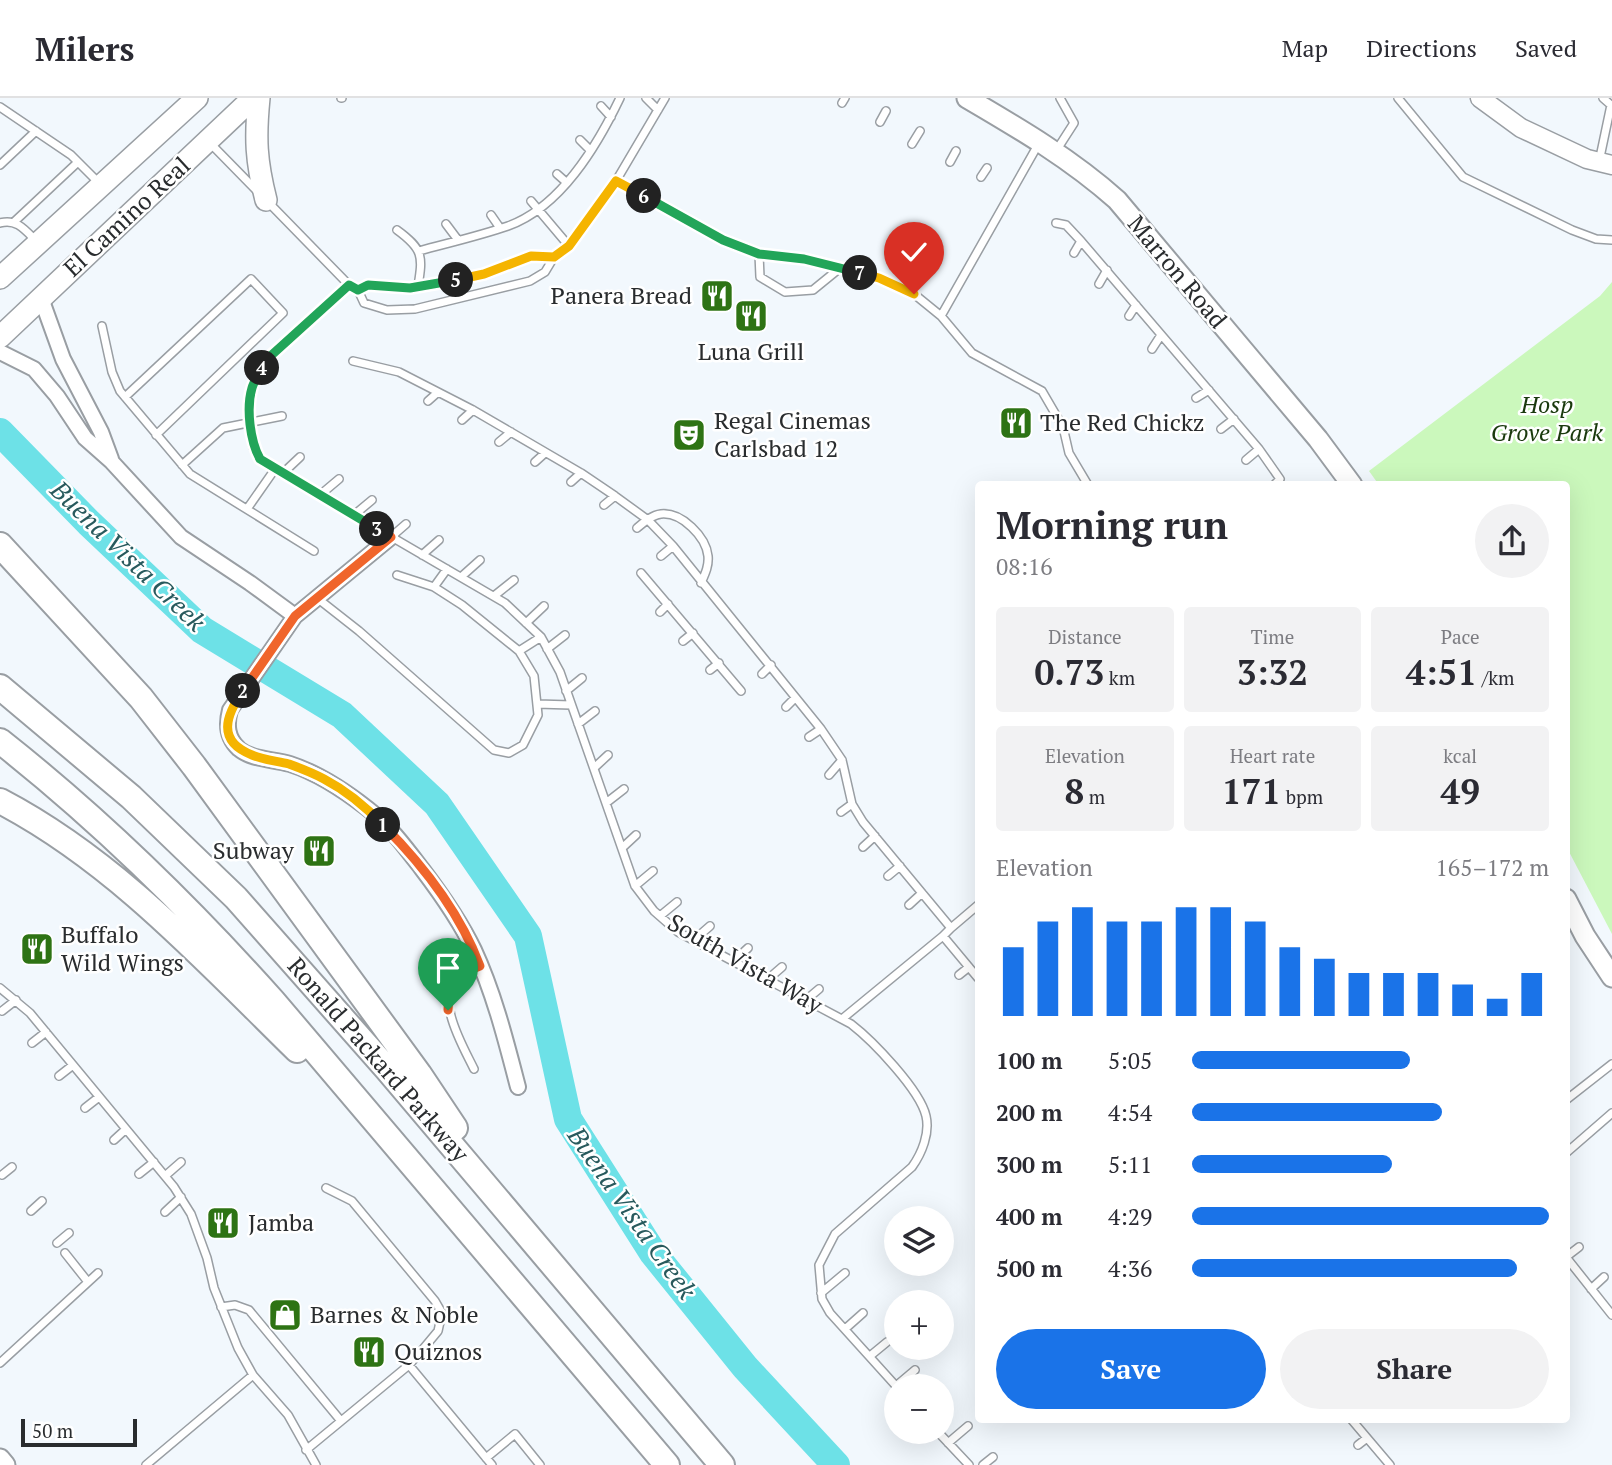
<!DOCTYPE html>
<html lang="en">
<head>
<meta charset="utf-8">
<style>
	body { margin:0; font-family:"PT Serif",serif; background:#f2f2f3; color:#2b2b33; height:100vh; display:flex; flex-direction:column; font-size:26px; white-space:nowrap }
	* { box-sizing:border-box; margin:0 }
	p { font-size:23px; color:#7c7c81 }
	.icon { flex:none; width:38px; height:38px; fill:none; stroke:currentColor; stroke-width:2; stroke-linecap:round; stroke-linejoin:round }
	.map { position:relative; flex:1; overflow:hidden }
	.details { position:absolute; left:975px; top:383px; width:595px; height:942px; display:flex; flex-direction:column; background:#fff; border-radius:7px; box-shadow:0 7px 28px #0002 }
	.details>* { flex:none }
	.controls { position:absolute; left:884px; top:1108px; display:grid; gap:14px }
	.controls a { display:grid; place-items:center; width:70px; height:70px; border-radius:50%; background:#fff; box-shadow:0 7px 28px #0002; font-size:35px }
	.scale { position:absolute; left:21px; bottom:18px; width:116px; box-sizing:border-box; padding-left:7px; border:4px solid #292c2e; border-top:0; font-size:19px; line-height:24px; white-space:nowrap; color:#292c2e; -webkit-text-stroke:5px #fff; paint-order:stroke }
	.pin { position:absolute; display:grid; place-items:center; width:60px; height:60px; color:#fff; margin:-72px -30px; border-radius:50% 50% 50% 0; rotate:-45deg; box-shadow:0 0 7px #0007 }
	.pin .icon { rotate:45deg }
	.km { position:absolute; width:35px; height:35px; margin:-18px; border-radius:50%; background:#222; color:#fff; font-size:19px; line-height:35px; text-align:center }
	.round { display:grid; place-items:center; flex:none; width:74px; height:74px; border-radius:37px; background:#f2f2f3 }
	.overview { display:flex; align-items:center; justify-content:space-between; height:119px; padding:0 21px }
	h1 { font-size:38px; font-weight:600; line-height:52px }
	.stats { display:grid; grid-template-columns:repeat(3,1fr); gap:10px; height:119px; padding:7px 21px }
	.stats div { display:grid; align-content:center; border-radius:7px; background:#f2f2f3; text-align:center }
	.stats b { font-size:35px; font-weight:600 }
	.stats small { font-size:19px; font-weight:400 }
	.stats p { font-size:19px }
	.chart { height:196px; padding:14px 21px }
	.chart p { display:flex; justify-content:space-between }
	.chart svg { width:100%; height:126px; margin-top:7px; stroke:#1a73e8; stroke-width:6 }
	.cta { display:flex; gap:14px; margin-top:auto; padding:14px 21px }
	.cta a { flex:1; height:80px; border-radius:42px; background:#1a73e8; color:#fff; font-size:28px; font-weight:600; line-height:80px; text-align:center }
	.cta a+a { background:#f2f2f3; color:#2b2b33 }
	ul { padding:0 21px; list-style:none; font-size:23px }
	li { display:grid; grid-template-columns:112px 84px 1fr; align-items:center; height:52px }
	li i { height:18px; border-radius:9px; background:#1a73e8 }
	header { display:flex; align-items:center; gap:42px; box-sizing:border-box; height:98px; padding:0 35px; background:#fff; border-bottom:2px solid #e1e1e2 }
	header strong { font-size:33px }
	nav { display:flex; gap:38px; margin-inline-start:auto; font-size:24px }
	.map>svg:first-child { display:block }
</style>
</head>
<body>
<header>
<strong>Milers</strong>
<nav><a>Map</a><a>Directions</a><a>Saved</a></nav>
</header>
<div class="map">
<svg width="1612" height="1367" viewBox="0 0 1612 1367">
	<rect width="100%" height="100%" fill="#f2f8fd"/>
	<path fill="#cbf8bc" d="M 1612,184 L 1612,836 L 1566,748 L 1566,387 L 1379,387 L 1369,373 L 1600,198 Z"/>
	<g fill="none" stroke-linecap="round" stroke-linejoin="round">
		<path stroke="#6de1e7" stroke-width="28" d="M 0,334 L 89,425 L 202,532 L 342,617 L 437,706 L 528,838 L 568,1021 L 653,1155 L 745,1269 L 836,1367"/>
		<defs>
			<path id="service" d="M 341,0 L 342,0
				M 646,0 L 658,12
				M 665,0 L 616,83 L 569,148 L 554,159 L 545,174 L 530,183 L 415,211 L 387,212 L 364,205 L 358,192 L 349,187 L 265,263 L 251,291 L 250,326 L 253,349 L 260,361 L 275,371 L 505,505 L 541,539 L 560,574 L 635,788 L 654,813 L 678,834 L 851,926 C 873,943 920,992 926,1018 C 930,1035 922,1055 912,1069 L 835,1136 L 819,1167 L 822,1201 L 830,1215 L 896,1288
				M 1398,0 L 1463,79 L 1572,132 L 1596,141 L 1612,142
				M 842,5 L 845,0
				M 601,8 L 611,19
				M 0,9 L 71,57 L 99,85
				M 880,24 L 886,13
				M 580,42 L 590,52
				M 209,44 L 257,93
				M 912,46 L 920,33
				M 1056,53 L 1074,25 L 1060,0
				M 950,64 L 956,53
				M 1599,64 L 1611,7 L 1603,0
				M 0,67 L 36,33
				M 557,76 L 566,84
				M 981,79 L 987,70
				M 616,83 L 723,142 L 759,156 L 804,161 L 864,176 L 879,180 L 914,196 L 941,218 L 972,255 L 1042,293 L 1063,329 L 1069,355 L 1088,387
				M 531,103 L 569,148
				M 268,104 L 349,187
				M 491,117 L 500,130
				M 14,124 L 78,64
				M 0,125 C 17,120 26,133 37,144
				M 1056,125 L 1066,127 L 1081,143 L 1259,351 L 1280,381 L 1274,387
				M 446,126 L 458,142
				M 397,132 C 423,151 423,158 418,188
				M 419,153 C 448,145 479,138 508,128 C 561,109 597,48 620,0
				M 1074,155 L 1081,143
				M 759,156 L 760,179 L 785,194 L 813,192 L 840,170
				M 1099,186 L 1107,172
				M 358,192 L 368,187 L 410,190 L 444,185 L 484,176 L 531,158 L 554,159
				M 941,218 L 1039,45
				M 1129,218 L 1136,207
				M 102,228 L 112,274 L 120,293 L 190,376 L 314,453
				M 1152,251 L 1161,237
				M 353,263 L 399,274 L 473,312 L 581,375 L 615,398 L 648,422 L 673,448 L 821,631 L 842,662 L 852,706 L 863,724 L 951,830 L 943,838 L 978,880
				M 125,299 L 251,181 L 283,215 L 156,337
				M 1196,300 L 1209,292
				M 428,303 L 437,295
				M 462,322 L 473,312
				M 1221,331 L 1234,321
				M 499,344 L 511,334
				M 1246,362 L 1259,351
				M 535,364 L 545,355
				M 182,367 L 223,330 L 282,318
				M 282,376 L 300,359
				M 571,384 L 581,375
				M 320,397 L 339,381
				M 604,407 L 615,398
				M 247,411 L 275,371
				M 354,417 L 372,402
				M 637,430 C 644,424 652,417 661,416 C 682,414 706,439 708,458 C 709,468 705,476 701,485
				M 391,439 L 406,426
				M 422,457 L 439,442
				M 661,458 L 673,448
				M 641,475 L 741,593
				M 461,479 L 480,462
				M 434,489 L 447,471
				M 494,498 L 514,482
				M 317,500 L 359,533 L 494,652 L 509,655 L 523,647 L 538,617 L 534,578 L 519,553 L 462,507 L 434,489 L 397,477
				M 660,514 L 668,506
				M 526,525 L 544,508
				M 683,543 L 693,535
				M 547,551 L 565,537
				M 519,553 L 541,539
				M 710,572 L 719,565
				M 762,576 L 771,567
				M 566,593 L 582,580
				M 537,606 L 571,607
				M 786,609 L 795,600
				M 578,626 L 595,613
				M 809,639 L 821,631
				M 594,670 L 608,657
				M 829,677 L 842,662
				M 606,705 L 624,691
				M 841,714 L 852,706
				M 863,749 L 875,738
				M 622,750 L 636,737
				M 888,778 L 900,768
				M 635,788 L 653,773
				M 909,807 L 922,795
				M 660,818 L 677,804
				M 951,830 L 978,807
				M 694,842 L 710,828
				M 733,864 L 748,850
				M 959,877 L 969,869
				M 767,882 L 782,869
				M 0,890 L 30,915 L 174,1089 L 191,1116 L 207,1160 L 214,1190 L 238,1250 L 253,1277 L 288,1317 L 316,1367
				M 806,902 L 819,891
				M 2,913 L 16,902
				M 842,921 L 943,838
				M 32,945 L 46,934
				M 474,971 C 463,948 433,899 459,877 C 464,872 473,870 480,868
				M 59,978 L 73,967
				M 1566,1002 L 1612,966
				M 85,1010 L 99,999
				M 114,1042 L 126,1031
				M 1566,1055 L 1612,1015
				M 139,1076 L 154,1064
				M 2,1077 L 12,1069
				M 165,1078 L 181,1064
				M 31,1113 L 42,1103
				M 165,1114 L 181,1099
				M 57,1145 L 69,1135
				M 1579,1149 L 1566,1159 L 1612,1217
				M 65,1155 L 88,1184
				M 1591,1191 L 1604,1179
				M 821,1195 L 845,1175
				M 221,1209 L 235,1207 L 249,1212 L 341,1323
				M 845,1231 L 863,1215
				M 870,1258 L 887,1244
				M 0,1265 L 98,1175
				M 409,1267 L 492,1367
				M 896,1288 L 915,1272
				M 1351,1321 L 1390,1367
				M 938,1334 L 969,1367
				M 948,1345 L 968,1328
				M 1358,1347 L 1367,1340
				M 306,1352 L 409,1267 L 423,1251 L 438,1233 L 442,1215 L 435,1203 L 352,1103 L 326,1090
				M 486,1360 L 515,1336 L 540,1367
				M 146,1367 L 253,1277
				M 983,1367 L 993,1359"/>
			<path id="minor" d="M 41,200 L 63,261 L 101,334 L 111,361
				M 0,254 L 34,271 L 57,298 L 85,340 L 111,363 L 181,439 L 250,485 L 295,518
				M 391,439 L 295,518 L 230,612 C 226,627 227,640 239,651 C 252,662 274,661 290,666 C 318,675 345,693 368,711 C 389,727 406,750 422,771 C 441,796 460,823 474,852 C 494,895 506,943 518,989"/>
			<path id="tertiary" d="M 1480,0 L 1521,30 L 1587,61 L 1612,67"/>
			<path id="secondary" d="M 967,0 C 1020,31 1071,61 1117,102 L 1318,341 L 1352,387
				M 1566,801 L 1585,838 L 1612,879
				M 0,1361 L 5,1367"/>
			<path id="primary" d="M 259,0 C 255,40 256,63 266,102
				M 0,180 L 197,0
				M 0,239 L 253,0"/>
			<path id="motorway" d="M 0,447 L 141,600 L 194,668 L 419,976 L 455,1030
				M 0,589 L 131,699 L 236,800 L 387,971 L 722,1367
				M 0,643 C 99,721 189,809 273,903 L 667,1367
				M 0,703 C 115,763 205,862 297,952"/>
		</defs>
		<use href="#service" stroke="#999ea3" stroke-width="10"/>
		<use href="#minor" stroke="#999ea3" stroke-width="18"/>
		<use href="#tertiary" stroke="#999ea3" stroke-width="21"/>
		<use href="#secondary" stroke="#999ea3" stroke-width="23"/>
		<use href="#primary" stroke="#999ea3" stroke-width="24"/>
		<use href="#motorway" stroke="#999ea3" stroke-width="28"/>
		<use href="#service" stroke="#fff" stroke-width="7"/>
		<use href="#minor" stroke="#fff" stroke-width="14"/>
		<use href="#tertiary" stroke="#fff" stroke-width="18"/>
		<use href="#secondary" stroke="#fff" stroke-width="19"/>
		<use href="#primary" stroke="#fff" stroke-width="21"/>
		<use href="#motorway" stroke="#fff" stroke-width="24"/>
	</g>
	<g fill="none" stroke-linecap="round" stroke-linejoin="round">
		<defs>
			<path id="split-1" d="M 383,727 C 423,767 460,815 480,868 C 455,877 449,884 448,912"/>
			<path id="split-2" d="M 243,593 C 226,617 216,643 252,657 C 264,662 277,663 289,666 C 300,670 313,675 324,681 C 345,692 366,709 383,727"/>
			<path id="split-3" d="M 243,593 L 295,518 L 391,439 L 377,431"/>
			<path id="split-4" d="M 262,270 C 259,276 254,283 252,290 C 246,310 250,343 260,361 L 377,431"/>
			<path id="split-5" d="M 262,270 L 265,263 L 349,187 L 358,192 L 368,187 L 410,190 L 456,182"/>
			<path id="split-6" d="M 456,182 L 484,176 L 531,158 L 554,159 L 569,148 L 616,83 L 644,98"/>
			<path id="split-7" d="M 644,98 L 723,142 L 759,156 L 804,161 L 860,175"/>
			<path id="split-8" d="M 860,175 L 879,180 L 914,196"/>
		</defs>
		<use href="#split-1" stroke="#fff" stroke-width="14"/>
		<use href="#split-2" stroke="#fff" stroke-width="14"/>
		<use href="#split-3" stroke="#fff" stroke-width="14"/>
		<use href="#split-4" stroke="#fff" stroke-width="14"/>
		<use href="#split-5" stroke="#fff" stroke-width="14"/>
		<use href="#split-6" stroke="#fff" stroke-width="14"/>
		<use href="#split-7" stroke="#fff" stroke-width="14"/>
		<use href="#split-8" stroke="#fff" stroke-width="14"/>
		<use href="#split-1" stroke="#f0652b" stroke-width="9"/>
		<use href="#split-2" stroke="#f5b400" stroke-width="9"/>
		<use href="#split-3" stroke="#f0652b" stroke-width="9"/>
		<use href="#split-4" stroke="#22a559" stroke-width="9"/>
		<use href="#split-5" stroke="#22a559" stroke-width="9"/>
		<use href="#split-6" stroke="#f5b400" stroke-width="9"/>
		<use href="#split-7" stroke="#22a559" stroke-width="9"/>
		<use href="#split-8" stroke="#f5b400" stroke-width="9"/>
	</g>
	<defs>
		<symbol id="restaurant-square" viewBox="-11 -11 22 22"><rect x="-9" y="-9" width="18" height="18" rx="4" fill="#2e7314" stroke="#fff"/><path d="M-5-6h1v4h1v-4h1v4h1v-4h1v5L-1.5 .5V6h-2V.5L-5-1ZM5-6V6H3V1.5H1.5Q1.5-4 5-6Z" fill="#fff"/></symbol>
		<symbol id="theatre-square" viewBox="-11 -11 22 22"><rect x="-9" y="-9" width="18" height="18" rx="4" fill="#2e7314" stroke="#fff"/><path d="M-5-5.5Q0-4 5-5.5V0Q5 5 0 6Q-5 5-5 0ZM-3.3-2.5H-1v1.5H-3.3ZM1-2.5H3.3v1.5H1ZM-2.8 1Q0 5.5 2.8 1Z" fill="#fff"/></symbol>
		<symbol id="shop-square" viewBox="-11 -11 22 22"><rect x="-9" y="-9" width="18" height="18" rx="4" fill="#2e7314" stroke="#fff"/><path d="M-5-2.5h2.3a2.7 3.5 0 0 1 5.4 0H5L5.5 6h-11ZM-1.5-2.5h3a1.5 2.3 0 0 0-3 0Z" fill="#fff"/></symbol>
	</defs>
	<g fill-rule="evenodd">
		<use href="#restaurant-square" x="698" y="179" width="38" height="38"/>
		<use href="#restaurant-square" x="732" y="199" width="38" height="38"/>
		<use href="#restaurant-square" x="997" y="306" width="38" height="38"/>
		<use href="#theatre-square" x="670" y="318" width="38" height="38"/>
		<use href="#restaurant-square" x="300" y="734" width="38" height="38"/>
		<use href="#restaurant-square" x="18" y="832" width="38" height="38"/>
		<use href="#restaurant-square" x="204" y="1106" width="38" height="38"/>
		<use href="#shop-square" x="266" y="1198" width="38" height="38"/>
		<use href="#restaurant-square" x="350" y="1235" width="38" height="38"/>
	</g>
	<g text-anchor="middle" stroke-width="5" stroke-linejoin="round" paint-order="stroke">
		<g font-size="24" fill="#292c2e" stroke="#fff">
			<text transform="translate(127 119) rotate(-43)" y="8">El Camino Real</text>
			<text transform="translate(1177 174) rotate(50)" y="8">Marron Road</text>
			<text transform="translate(745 866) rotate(30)" y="8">South Vista Way</text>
			<text transform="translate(378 962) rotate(49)" y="8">Ronald Packard Parkway</text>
		</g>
		<g font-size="24" fill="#292c2e" stroke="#fff" text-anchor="start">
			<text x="692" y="206" text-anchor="end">Panera Bread</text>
			<text x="751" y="262" text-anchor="middle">Luna Grill</text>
			<text x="714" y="331">Regal Cinemas<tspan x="714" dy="28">Carlsbad 12</tspan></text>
			<text x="1040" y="333">The Red Chickz</text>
			<text x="294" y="761" text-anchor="end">Subway</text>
			<text x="61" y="845">Buffalo<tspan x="61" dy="28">Wild Wings</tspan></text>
			<text x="248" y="1133">Jamba</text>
			<text x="310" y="1225">Barnes &amp; Noble</text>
			<text x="394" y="1262">Quiznos</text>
		</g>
		<g font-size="24" font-style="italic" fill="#1a3a0d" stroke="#fff">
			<text x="1547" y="315">Hosp<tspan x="1547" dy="28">Grove Park</tspan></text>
		</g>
		<g font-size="26" font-style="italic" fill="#285a5d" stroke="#fff">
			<text transform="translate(128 458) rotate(44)" y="9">Buena Vista Creek</text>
			<text transform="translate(632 1115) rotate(55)" y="9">Buena Vista Creek</text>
		</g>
	</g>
</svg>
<div class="controls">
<a><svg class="icon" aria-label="layers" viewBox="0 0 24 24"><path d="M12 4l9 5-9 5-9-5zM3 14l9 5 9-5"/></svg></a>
<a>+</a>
<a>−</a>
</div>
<div class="scale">50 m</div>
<div class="pin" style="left:448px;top:912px;background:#1e9e55"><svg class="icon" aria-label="arrive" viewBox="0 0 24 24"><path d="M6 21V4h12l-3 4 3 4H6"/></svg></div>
<div class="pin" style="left:914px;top:196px;background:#d93025"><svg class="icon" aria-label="check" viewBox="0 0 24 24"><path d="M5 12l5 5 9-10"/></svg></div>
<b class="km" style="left:383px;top:727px">1</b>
<b class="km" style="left:243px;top:593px">2</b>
<b class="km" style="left:377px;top:431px">3</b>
<b class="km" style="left:262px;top:270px">4</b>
<b class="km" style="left:456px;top:182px">5</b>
<b class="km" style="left:644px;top:98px">6</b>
<b class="km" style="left:860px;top:175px">7</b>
<section class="details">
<div class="overview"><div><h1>Morning run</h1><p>08:16</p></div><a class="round"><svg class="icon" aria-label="share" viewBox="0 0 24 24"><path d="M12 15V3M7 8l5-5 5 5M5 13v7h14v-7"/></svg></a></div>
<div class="stats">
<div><p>Distance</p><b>0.73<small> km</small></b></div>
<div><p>Time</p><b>3:32</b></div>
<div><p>Pace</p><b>4:51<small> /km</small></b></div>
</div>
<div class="stats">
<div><p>Elevation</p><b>8<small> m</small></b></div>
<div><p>Heart rate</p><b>171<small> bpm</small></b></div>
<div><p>kcal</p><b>49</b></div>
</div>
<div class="chart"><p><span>Elevation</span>165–172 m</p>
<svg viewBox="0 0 160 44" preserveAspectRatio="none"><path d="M5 44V20M15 44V11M25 44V6M35 44V11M45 44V11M55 44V6M65 44V6M75 44V11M85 44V20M95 44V24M105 44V29M115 44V29M125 44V29M135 44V33M145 44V38M155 44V29"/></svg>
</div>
<ul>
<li><b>100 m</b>5:05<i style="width:61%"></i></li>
<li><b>200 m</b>4:54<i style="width:70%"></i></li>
<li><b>300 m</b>5:11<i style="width:56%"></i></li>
<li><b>400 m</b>4:29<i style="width:100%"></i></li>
<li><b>500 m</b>4:36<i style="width:91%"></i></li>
</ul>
<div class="cta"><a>Save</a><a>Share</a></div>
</section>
</div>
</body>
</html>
